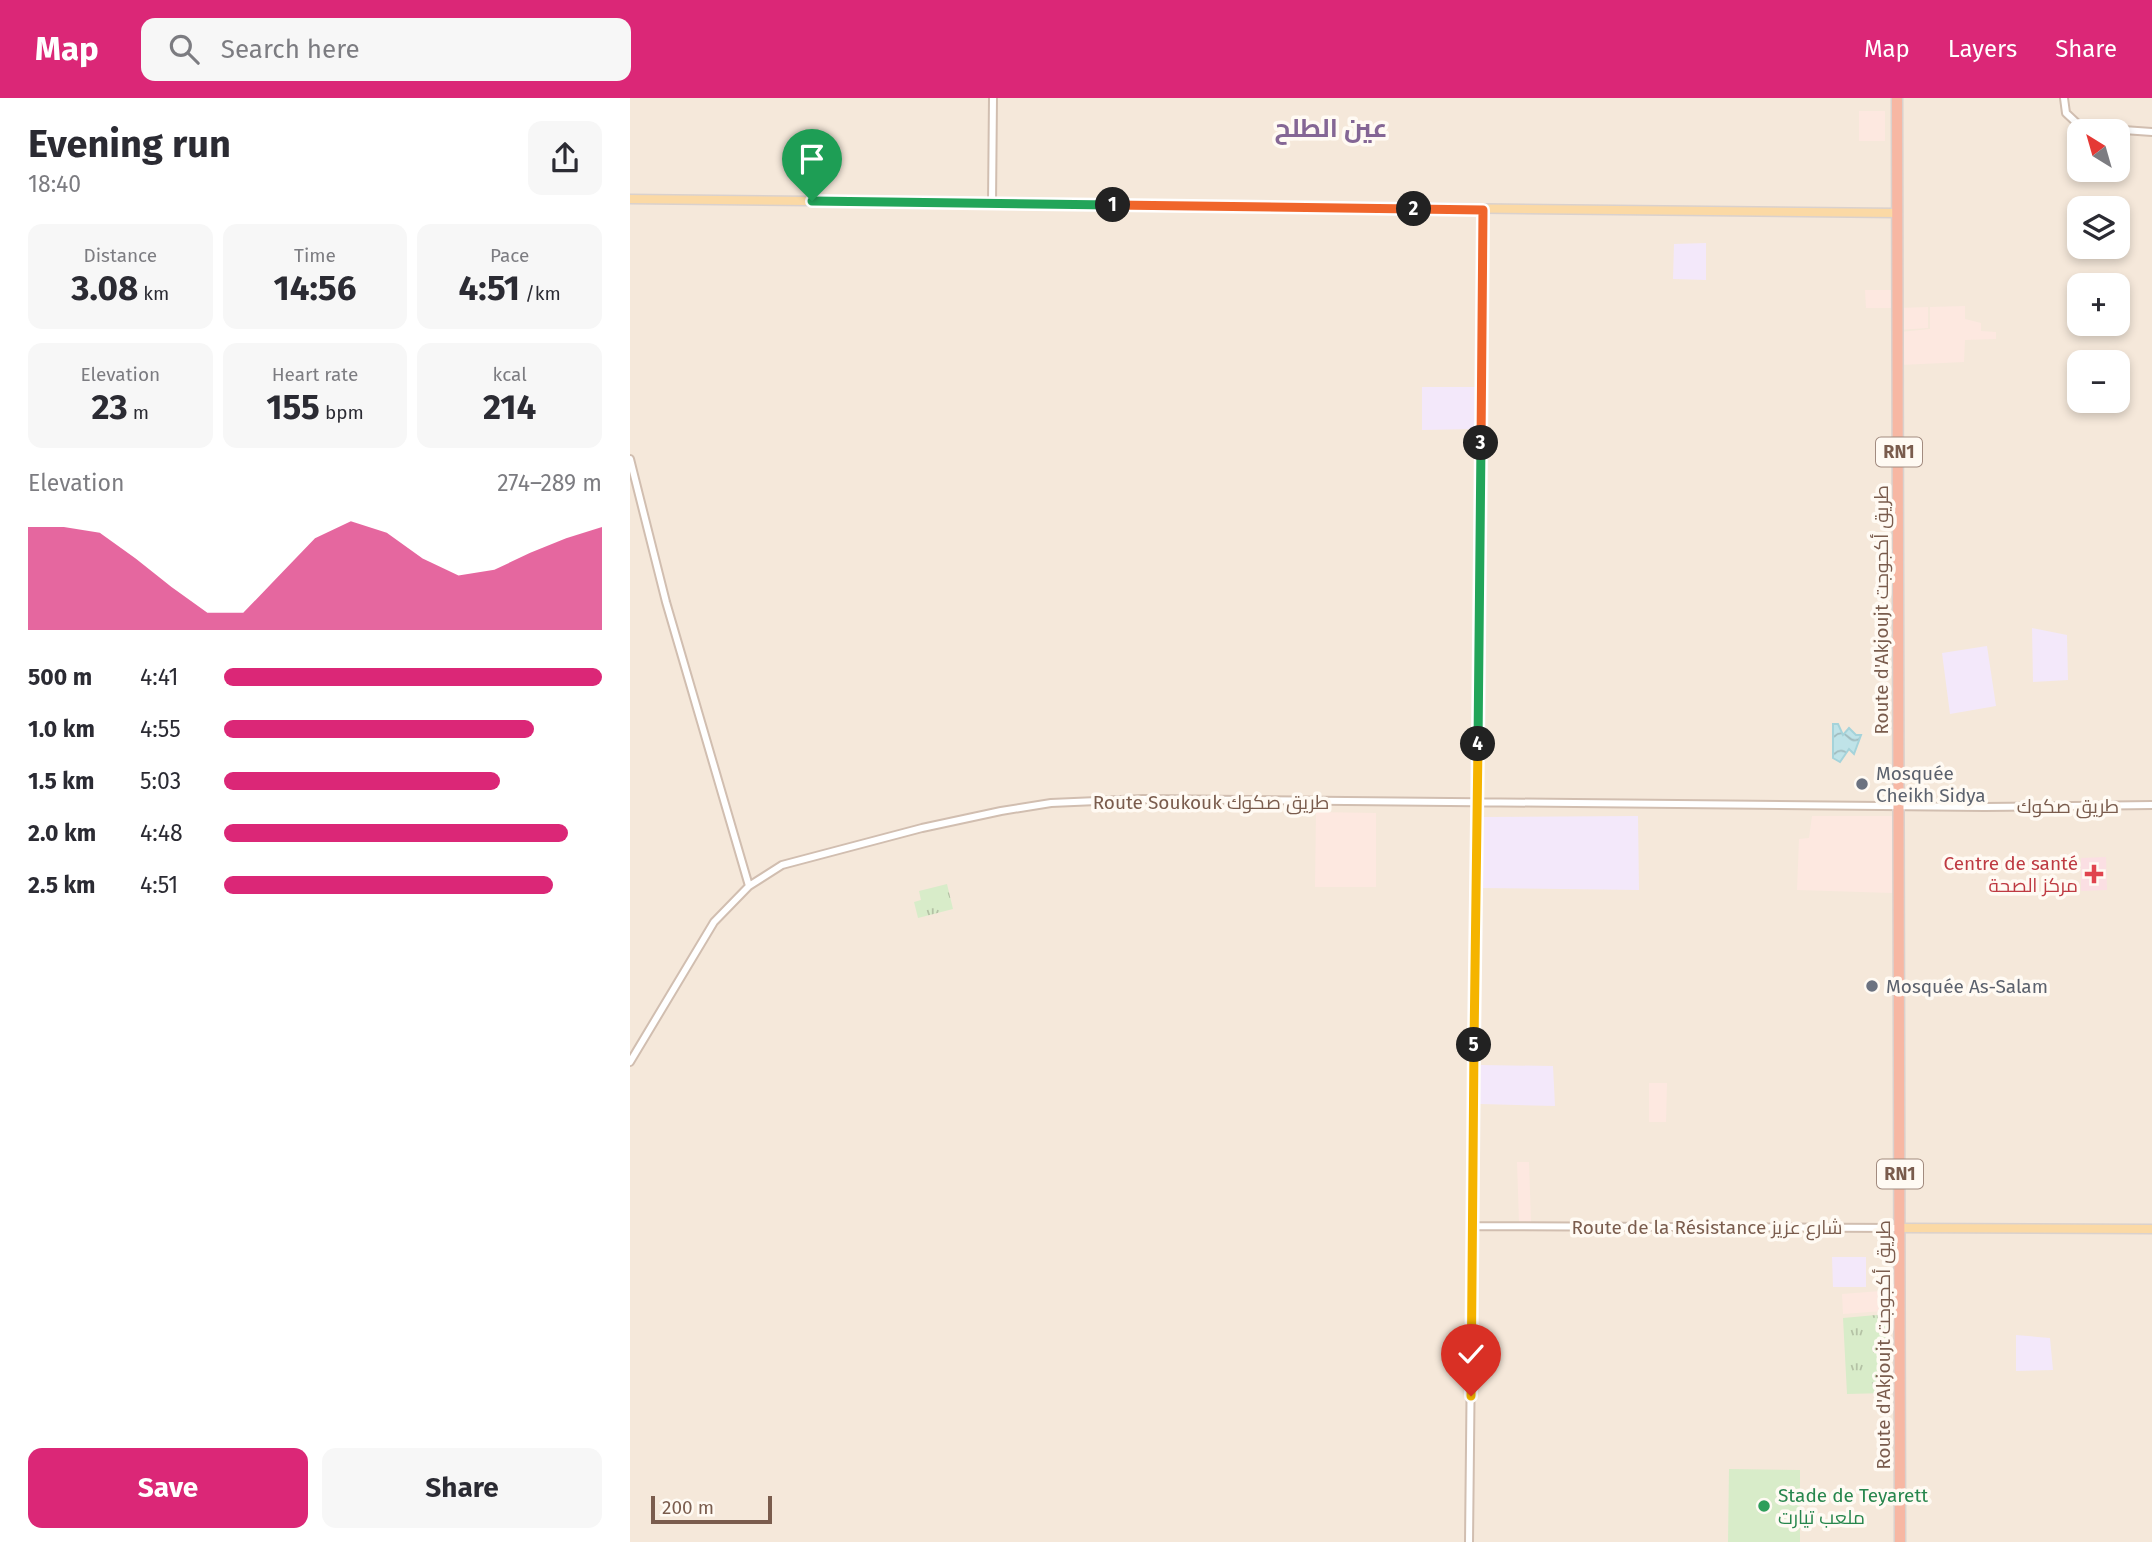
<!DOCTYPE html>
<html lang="en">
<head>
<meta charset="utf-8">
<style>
	body { margin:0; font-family:"Fira Sans",Cairo,sans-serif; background:#f7f7f7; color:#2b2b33; height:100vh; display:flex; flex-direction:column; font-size:26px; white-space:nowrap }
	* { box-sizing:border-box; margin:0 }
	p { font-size:23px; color:#7c7c81 }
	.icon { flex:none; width:38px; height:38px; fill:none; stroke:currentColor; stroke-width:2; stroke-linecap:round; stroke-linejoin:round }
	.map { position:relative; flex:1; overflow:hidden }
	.sheet { display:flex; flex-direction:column; background:#fff; width:630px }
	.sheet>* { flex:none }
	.needle { width:46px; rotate:323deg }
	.tools { position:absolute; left:1437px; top:21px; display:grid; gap:14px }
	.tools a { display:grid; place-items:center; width:63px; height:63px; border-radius:14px; background:#fff; box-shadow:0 4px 10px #0003; font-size:35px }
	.scale { position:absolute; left:21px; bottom:18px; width:121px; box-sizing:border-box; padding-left:7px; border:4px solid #7a5c4d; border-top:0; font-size:19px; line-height:24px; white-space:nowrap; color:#7a5c4d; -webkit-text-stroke:5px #fffaf3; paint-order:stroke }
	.pin { position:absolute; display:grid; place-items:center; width:60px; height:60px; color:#fff; margin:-72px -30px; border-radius:50% 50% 50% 0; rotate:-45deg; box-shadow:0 0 7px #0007 }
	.pin .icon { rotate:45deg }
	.km { position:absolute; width:35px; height:35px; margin:-18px; border-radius:50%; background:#222; color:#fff; font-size:19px; line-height:35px; text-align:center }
	.round { display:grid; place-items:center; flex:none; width:74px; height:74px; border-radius:14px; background:#f7f7f7 }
	.overview { display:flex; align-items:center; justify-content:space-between; height:119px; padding:0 28px }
	h1 { font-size:38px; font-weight:700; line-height:52px }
	.stats { display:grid; grid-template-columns:repeat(3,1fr); gap:10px; height:119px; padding:7px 28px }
	.stats div { display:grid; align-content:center; border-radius:14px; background:#f7f7f7; text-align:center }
	.stats b { font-size:35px; font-weight:700 }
	.stats small { font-size:19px; font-weight:400 }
	.stats p { font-size:19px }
	.chart { height:196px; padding:14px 28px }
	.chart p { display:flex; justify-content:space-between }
	.chart svg { width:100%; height:126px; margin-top:7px; fill:#db2777; opacity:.7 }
	.primary-button { display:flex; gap:14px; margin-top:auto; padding:14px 28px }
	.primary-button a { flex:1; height:80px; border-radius:14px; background:#db2777; color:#fff; font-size:28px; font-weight:700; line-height:80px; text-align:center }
	.primary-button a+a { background:#f7f7f7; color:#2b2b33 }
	ul { padding:0 28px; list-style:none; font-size:23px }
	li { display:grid; grid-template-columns:112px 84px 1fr; align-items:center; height:52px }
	li i { height:18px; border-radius:9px; background:#db2777 }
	header { display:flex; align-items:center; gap:42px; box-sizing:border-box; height:98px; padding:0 35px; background:#db2777; color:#fff }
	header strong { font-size:33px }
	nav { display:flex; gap:38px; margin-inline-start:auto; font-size:24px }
	.search { width:490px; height:63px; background:#f7f7f7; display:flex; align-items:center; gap:18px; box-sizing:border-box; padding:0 24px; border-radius:14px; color:#7c7c81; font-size:26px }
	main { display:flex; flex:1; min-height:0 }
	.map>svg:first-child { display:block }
</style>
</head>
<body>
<header>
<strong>Map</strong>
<div class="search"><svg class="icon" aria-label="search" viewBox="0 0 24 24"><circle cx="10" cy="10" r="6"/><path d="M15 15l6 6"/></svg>Search here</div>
<nav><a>Map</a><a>Layers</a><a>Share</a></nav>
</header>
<main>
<section class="sheet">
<div class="overview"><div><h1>Evening run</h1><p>18:40</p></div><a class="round"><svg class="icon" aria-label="share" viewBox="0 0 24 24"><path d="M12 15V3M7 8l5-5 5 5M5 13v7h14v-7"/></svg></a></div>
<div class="stats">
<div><p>Distance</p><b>3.08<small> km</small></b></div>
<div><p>Time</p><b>14:56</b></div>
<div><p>Pace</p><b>4:51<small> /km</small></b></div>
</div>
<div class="stats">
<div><p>Elevation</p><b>23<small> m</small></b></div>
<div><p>Heart rate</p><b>155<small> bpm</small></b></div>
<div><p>kcal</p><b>214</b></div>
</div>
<div class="chart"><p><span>Elevation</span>274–289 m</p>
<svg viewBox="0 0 160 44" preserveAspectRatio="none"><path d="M0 44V8L10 8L20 10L30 19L40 29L50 38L60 38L70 25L80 12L90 6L100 10L110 19L120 25L130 23L140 17L150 12L160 8V44z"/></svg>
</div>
<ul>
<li><b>500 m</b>4:41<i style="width:100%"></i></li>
<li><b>1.0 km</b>4:55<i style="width:82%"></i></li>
<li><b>1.5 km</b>5:03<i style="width:73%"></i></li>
<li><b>2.0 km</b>4:48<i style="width:91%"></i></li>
<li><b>2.5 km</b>4:51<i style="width:87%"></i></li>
</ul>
<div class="primary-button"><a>Save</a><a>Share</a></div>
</section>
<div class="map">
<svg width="1522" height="1444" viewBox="0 0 1522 1444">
	<defs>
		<pattern id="grass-tufts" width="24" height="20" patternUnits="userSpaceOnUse" patternTransform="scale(1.75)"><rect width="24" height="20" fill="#d8ecc9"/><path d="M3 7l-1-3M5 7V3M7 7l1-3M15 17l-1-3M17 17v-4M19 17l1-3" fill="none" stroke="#b4c2a5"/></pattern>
		<pattern id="water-waves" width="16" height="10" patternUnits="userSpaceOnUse" patternTransform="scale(1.75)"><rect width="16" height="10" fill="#bfe3e8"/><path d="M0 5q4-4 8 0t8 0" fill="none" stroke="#a0bbbe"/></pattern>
	</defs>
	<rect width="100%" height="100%" fill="#fdf6ec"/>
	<path fill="#f5e8da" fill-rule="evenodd" d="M 0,0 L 1522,0 L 1522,1444 L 0,1444 ZM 1449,33 L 1488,33 L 1488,72 L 1449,72 ZM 1449,110 L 1488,110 L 1488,149 L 1449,149 ZM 1449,187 L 1488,187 L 1488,226 L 1449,226 ZM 1449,264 L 1488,264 L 1488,303 L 1449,303 Z"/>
	<path fill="#fde8e0" d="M 1229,13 L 1255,13 L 1255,43 L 1229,43 Z
		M 1235,192 L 1264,192 L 1264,210 L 1236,210 Z
		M 1335,208 L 1335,221 L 1351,225 L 1351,233 L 1366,234 L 1366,241 L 1335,242 L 1334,264 L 1270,267 L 1270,234 L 1300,231 L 1300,209 Z
		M 1298,209 L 1298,230 L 1268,232 L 1268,210 Z
		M 686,714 L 746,715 L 746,789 L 685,789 Z
		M 1182,718 L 1262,718 L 1263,795 L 1167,792 L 1169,741 L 1179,740 Z
		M 1019,985 L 1037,985 L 1036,1024 L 1019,1024 Z
		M 887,1064 L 899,1064 L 901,1124 L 889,1124 Z
		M 1251,1193 L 1253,1213 L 1213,1216 L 1212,1196 Z"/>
	<path fill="#f3e8fa" d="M 1076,145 L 1076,182 L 1043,181 L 1044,146 Z
		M 792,289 L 846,289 L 846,331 L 792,332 Z
		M 1402,530 L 1437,537 L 1438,582 L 1403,584 Z
		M 1357,548 L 1366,608 L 1320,616 L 1312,555 Z
		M 1008,718 L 1009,792 L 852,790 L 854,719 Z
		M 851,967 L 923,968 L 925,1008 L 850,1006 Z
		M 1202,1159 L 1236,1159 L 1236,1189 L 1203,1189 Z
		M 1386,1237 L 1420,1240 L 1423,1272 L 1386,1273 Z"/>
	<path fill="#fbdfe3" d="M 1476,759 L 1477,792 L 1451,793 L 1451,760 Z"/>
	<path fill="url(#grass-tufts)" d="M 317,786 L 323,811 L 288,820 L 284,804 L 291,802 L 289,793 Z
		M 1257,1216 L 1257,1295 L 1217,1296 L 1213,1220 Z"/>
	<path fill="#d8ecc9" d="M 1099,1371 L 1170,1372 L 1170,1444 L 1098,1444 Z"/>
	<path fill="url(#water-waves)" stroke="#a5d3da" stroke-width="2" d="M 1203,626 L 1208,626 L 1213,637 L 1219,630 L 1226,637 L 1231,637 L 1224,656 L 1219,651 L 1210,664 L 1203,660 Z"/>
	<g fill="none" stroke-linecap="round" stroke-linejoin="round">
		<defs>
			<path id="minor" d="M 1434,0 L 1436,15 L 1451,29 L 1522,34
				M 362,105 L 363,0
				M 0,361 L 36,504 L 119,788
				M 0,964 L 84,824 L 119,788 L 152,767 L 292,730 L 371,713 L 421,705 L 513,701 L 1355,709 L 1522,707
				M 842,1128 L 1270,1130
				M 839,1444 L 853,112"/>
			<path id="major" d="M 0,101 L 1267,115
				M 1270,1130 L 1522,1131"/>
			<path id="highway" d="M 1267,0 L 1270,1444"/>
		</defs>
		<use href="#minor" stroke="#d1beb0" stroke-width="10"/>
		<use href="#major" stroke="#dad1cd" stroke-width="11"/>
		<use href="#highway" stroke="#dad1cd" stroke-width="13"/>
		<use href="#minor" stroke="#fff" stroke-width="6"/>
		<use href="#major" stroke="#fbd9a5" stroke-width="8"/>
		<use href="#highway" stroke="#f7b7a3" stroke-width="10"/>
	</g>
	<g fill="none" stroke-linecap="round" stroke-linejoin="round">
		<defs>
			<path id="split-1" d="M 182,103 L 483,107"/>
			<path id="split-2" d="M 483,107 L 784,111"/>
			<path id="split-3" d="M 784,111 L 853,112 L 851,345"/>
			<path id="split-4" d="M 848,646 L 851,345"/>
			<path id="split-5" d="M 844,947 L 848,646"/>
			<path id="split-6" d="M 841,1298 L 844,947"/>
		</defs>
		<use href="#split-1" stroke="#fff" stroke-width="14"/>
		<use href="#split-2" stroke="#fff" stroke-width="14"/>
		<use href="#split-3" stroke="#fff" stroke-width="14"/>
		<use href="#split-4" stroke="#fff" stroke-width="14"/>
		<use href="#split-5" stroke="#fff" stroke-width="14"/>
		<use href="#split-6" stroke="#fff" stroke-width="14"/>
		<use href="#split-1" stroke="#22a559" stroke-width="9"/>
		<use href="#split-2" stroke="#f0652b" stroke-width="9"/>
		<use href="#split-3" stroke="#f0652b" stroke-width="9"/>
		<use href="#split-4" stroke="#22a559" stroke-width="9"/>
		<use href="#split-5" stroke="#f5b400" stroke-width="9"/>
		<use href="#split-6" stroke="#f5b400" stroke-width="9"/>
	</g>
	<g fill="#6b7280" stroke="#fffaf3" stroke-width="2.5">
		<circle cx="1232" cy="686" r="7"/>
		<circle cx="1242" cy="888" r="7"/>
	</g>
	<path fill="#e0444e" stroke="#fffaf3" stroke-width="2.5" d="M1460.5 765.5h7v7h7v7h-7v7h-7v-7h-7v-7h7z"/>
	<circle fill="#2e9e5b" stroke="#fffaf3" stroke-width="2.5" cx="1134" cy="1408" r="7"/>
	<g text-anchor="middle" stroke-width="7" stroke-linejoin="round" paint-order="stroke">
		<g fill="#fffaf3" stroke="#a28b7f" stroke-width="2">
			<rect x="1246" y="339.5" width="46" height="29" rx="5"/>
			<rect x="1247" y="1061.5" width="46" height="29" rx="5"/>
		</g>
		<g font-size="18" font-weight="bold" fill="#7a5c4d">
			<text x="1269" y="360">RN1</text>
			<text x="1270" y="1082">RN1</text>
		</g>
		<g font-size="19" fill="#7a5c4d" stroke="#fffaf3">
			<text transform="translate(1251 512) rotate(-90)" y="7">Route d'Akjoujt طريق أكجوجت</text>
			<text x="581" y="711">Route Soukouk طريق صكوك</text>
			<text x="1438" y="715">طريق صكوك</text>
			<text x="1077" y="1136">Route de la Résistance شارع عزيز</text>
			<text transform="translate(1253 1247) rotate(-90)" y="7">Route d'Akjoujt طريق أكجوجت</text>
		</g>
		<g font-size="19" fill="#5b616d" stroke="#fffaf3" text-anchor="start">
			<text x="1246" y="682">Mosquée<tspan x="1246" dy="22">Cheikh Sidya</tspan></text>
			<text x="1256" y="895">Mosquée As-Salam</text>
		</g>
		<g font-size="19" fill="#be3a42" stroke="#fffaf3" text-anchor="end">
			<text x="1448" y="772">Centre de santé<tspan x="1448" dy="22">مركز الصحة</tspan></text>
		</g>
		<g font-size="19" fill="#27864d" stroke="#fffaf3" text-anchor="start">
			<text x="1148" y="1404">Stade de Teyarett<tspan x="1148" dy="22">ملعب تيارت</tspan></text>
		</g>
		<g font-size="26" font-weight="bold" fill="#846695" stroke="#fffaf3">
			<text x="701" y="39">عين الطلح</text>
		</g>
	</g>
</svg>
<div class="tools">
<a><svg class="needle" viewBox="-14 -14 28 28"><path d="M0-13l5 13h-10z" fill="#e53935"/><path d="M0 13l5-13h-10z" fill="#7c7c81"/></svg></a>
<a><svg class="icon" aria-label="layers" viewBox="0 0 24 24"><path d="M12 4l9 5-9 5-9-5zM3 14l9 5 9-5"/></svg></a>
<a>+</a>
<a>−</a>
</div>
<div class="scale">200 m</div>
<div class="pin" style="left:182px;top:103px;background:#1e9e55"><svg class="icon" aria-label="arrive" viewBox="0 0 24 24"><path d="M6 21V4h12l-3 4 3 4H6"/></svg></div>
<div class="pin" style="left:841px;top:1298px;background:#d93025"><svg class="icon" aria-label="check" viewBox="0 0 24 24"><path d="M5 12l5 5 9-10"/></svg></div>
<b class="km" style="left:483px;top:107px">1</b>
<b class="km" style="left:784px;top:111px">2</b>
<b class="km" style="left:851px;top:345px">3</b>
<b class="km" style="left:848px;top:646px">4</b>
<b class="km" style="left:844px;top:947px">5</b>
</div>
</main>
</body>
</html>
